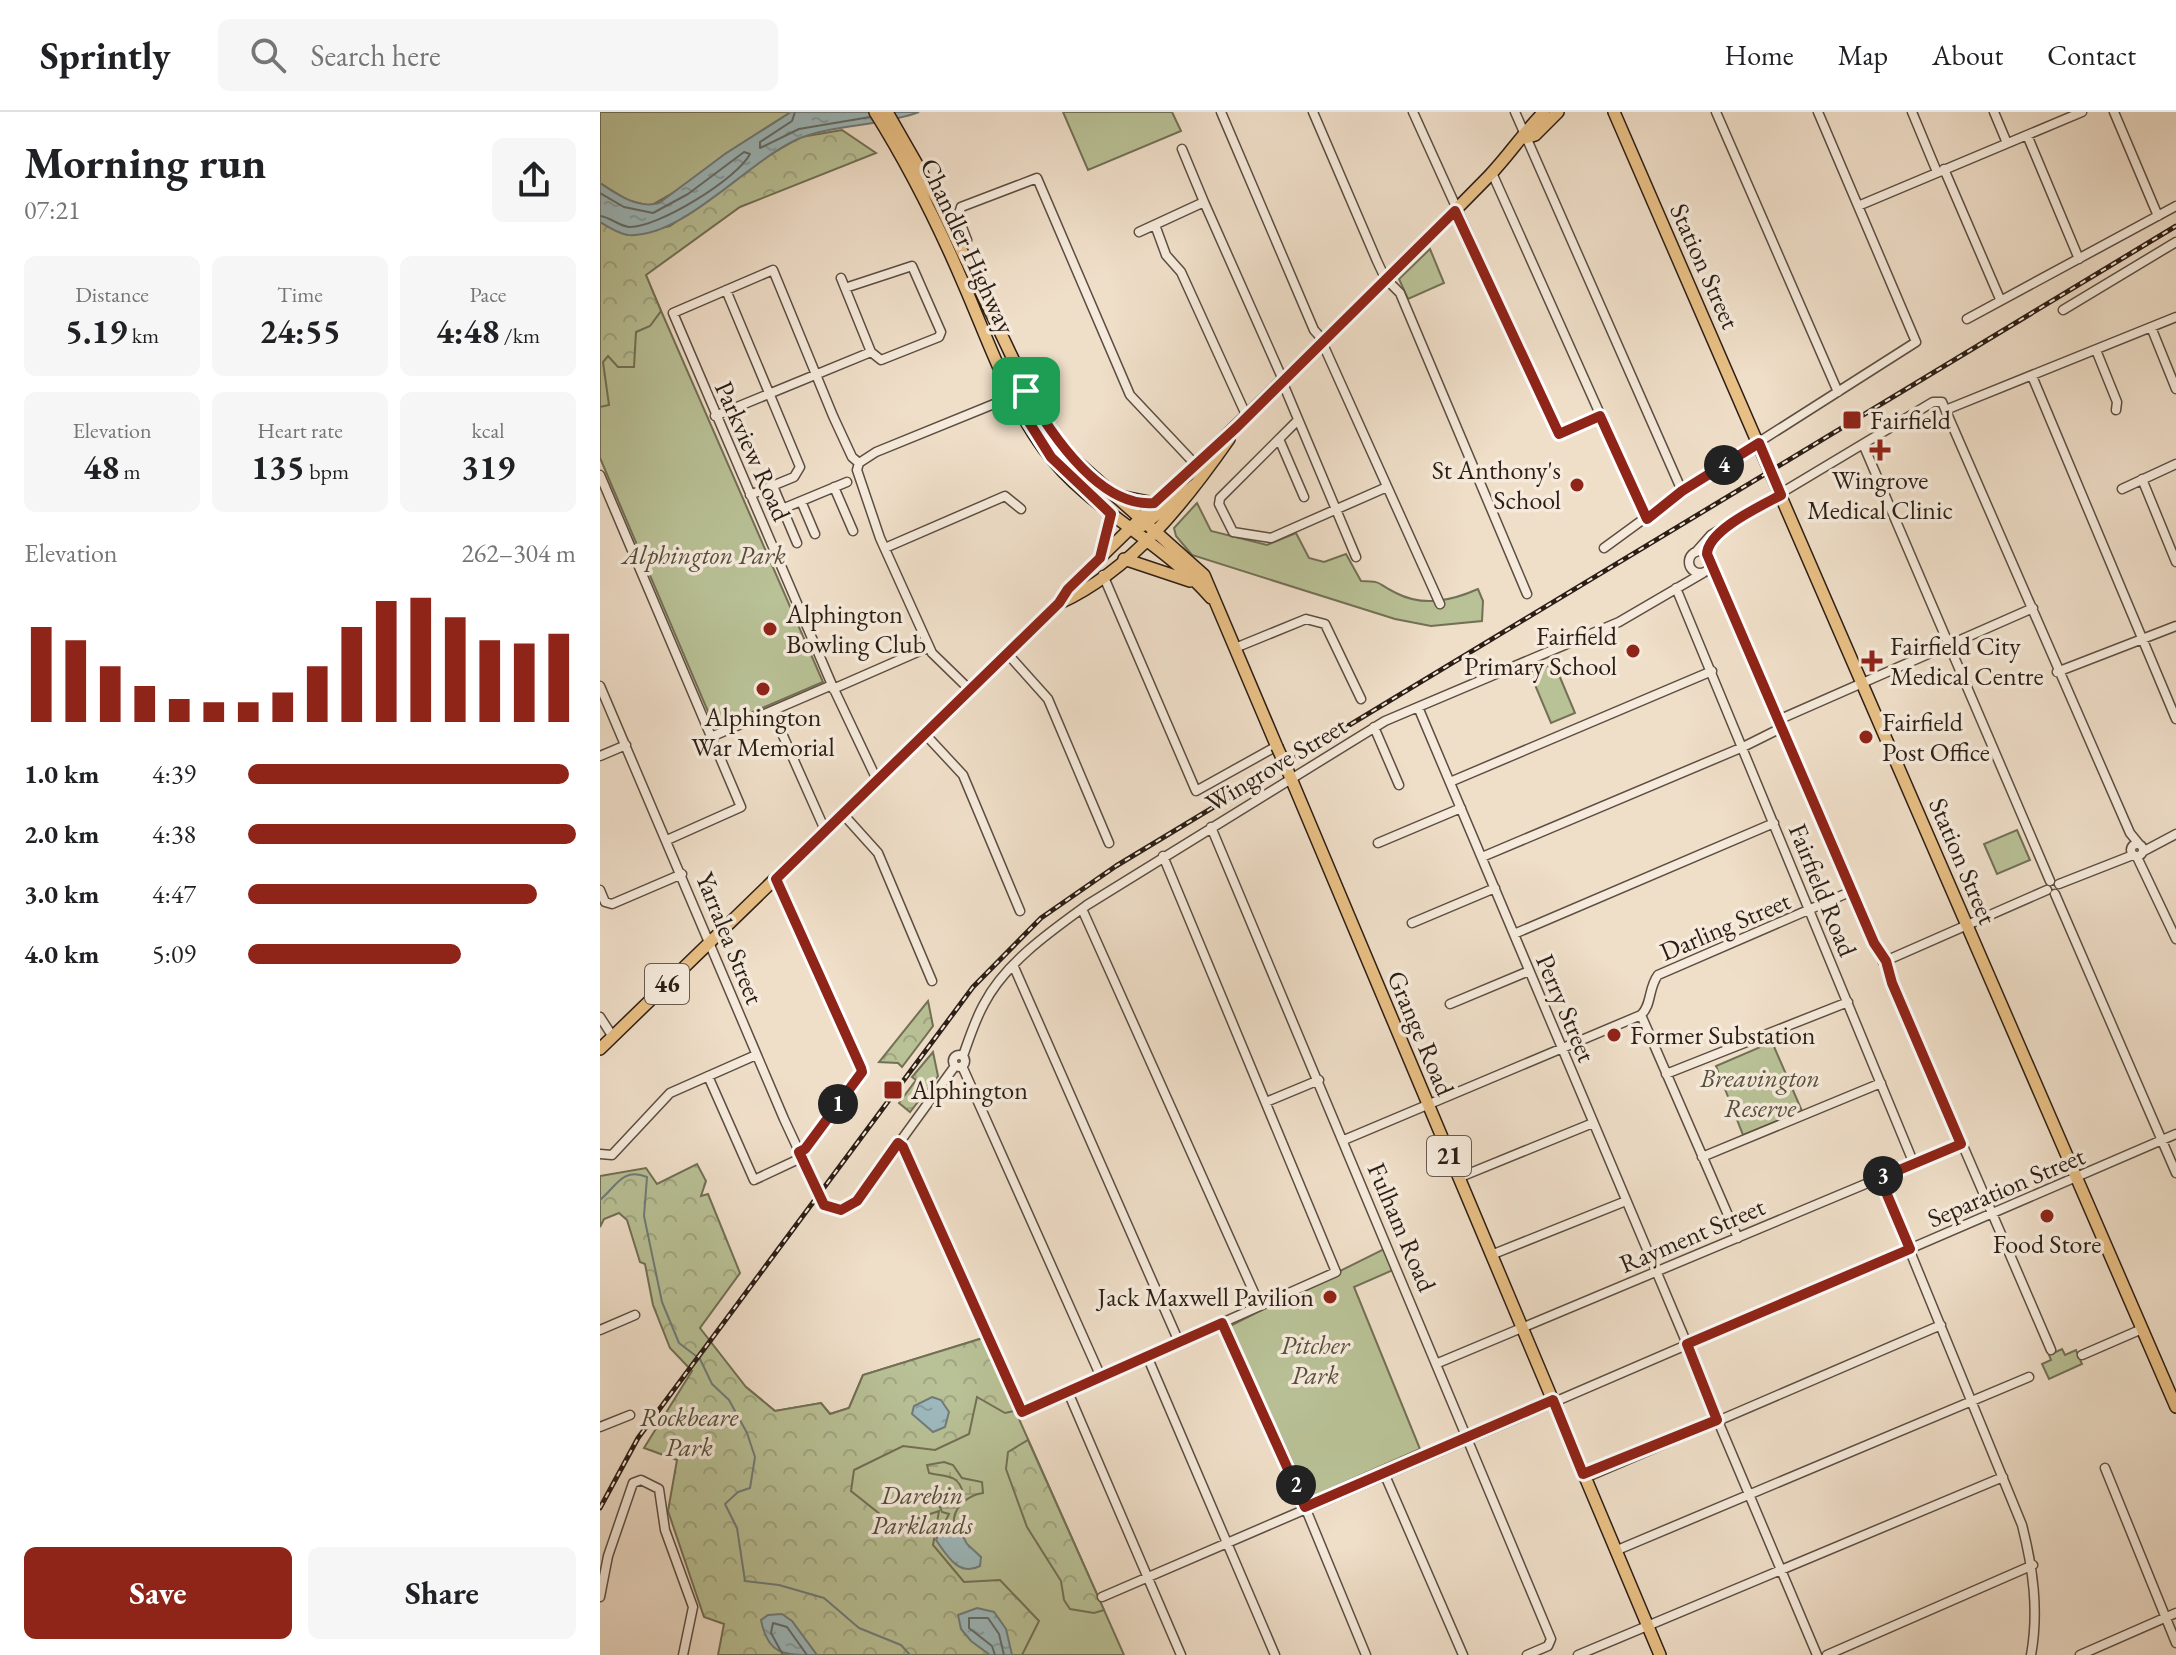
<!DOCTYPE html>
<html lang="en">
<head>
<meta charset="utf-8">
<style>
	body { margin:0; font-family:"EB Garamond",serif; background:#f6f6f6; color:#202124; height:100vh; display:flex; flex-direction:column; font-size:30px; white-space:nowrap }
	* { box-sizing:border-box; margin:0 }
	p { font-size:26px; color:#757577 }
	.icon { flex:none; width:44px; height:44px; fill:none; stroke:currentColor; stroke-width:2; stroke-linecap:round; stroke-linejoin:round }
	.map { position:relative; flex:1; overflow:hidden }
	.drawer { display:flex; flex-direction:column; background:#fff; width:600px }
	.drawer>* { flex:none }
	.pin { position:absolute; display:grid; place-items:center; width:68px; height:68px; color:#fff; margin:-34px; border-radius:16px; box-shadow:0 4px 12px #0006 }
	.km { position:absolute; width:40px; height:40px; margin:-20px; border-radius:50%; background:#222; color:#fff; font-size:22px; line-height:40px; text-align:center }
	.round { display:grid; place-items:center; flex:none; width:84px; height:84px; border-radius:12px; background:#f6f6f6 }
	.headline { display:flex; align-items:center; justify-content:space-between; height:136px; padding:0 24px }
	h1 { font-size:44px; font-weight:700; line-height:60px }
	.figures { display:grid; grid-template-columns:repeat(3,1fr); gap:12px; height:136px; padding:8px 24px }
	.figures div { display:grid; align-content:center; border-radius:12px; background:#f6f6f6; text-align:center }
	.figures b { font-size:34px; font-weight:700 }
	.figures small { font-size:22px; font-weight:400 }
	.figures p { font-size:22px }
	.chart { height:224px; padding:16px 24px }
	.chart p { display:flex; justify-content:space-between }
	.chart svg { width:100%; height:144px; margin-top:8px; stroke:#8f2418; stroke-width:6 }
	.primary-button { display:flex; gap:16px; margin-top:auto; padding:16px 24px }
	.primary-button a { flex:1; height:92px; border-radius:12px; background:#8f2418; color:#fff; font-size:32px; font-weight:700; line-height:92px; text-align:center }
	.primary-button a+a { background:#f6f6f6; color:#202124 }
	ul { padding:0 24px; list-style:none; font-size:26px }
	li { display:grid; grid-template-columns:128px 96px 1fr; align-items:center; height:60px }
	li i { height:20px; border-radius:10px; background:#8f2418 }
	header { display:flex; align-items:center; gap:48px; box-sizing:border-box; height:112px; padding:0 40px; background:#fff; border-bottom:2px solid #e0e0e0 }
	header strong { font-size:38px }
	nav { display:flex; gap:44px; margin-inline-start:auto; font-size:28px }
	.search { width:560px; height:72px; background:#f6f6f6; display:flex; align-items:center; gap:20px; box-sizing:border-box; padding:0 28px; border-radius:12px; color:#757577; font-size:30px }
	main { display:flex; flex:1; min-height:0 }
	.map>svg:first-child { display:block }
</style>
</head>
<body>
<header>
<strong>Sprintly</strong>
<div class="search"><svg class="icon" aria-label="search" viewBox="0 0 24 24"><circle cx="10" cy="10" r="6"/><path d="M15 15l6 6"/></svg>Search here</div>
<nav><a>Home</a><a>Map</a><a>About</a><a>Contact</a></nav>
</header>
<main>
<section class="drawer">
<div class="headline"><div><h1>Morning run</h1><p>07:21</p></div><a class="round"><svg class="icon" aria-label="share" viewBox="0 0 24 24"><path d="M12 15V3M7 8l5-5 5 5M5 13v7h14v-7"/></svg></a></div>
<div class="figures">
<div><p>Distance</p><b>5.19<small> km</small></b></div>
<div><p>Time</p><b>24:55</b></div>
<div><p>Pace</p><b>4:48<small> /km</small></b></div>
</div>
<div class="figures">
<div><p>Elevation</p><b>48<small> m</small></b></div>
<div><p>Heart rate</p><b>135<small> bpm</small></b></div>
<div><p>kcal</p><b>319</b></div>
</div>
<div class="chart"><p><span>Elevation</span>262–304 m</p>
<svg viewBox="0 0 160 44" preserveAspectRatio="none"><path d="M5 44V15M15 44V19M25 44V27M35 44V33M45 44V37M55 44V38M65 44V38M75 44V35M85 44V27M95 44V15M105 44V7M115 44V6M125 44V12M135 44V19M145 44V20M155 44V17"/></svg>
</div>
<ul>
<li><b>1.0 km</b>4:39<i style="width:98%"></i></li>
<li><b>2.0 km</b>4:38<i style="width:100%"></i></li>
<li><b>3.0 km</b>4:47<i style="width:88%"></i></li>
<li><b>4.0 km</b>5:09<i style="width:65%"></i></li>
</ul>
<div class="primary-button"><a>Save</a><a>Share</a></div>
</section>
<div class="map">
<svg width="1576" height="1543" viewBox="0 0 1576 1543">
	<defs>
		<pattern id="forest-crowns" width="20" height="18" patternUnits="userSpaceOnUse" patternTransform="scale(2)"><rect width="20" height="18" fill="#b9c196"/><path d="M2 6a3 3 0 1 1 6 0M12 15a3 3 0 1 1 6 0" fill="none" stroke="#9fa581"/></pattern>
		<pattern id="wetland-marsh" width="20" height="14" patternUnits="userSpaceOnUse" patternTransform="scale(2)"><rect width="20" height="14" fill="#b9c196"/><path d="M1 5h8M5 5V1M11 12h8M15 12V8" fill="none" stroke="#9fa581"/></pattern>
		<pattern id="water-ripples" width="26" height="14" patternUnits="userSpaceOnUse" patternTransform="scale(2)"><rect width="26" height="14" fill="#9dbabe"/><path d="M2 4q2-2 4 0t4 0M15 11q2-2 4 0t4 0" fill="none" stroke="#879fa3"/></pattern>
	</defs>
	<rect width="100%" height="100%" fill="#efdec8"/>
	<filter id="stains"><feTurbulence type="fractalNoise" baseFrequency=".0025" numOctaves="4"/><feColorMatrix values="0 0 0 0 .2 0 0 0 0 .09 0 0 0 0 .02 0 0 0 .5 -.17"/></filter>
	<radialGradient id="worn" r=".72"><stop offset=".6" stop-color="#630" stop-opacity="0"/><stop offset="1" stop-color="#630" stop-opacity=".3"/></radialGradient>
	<path fill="#b9c196" stroke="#727056" stroke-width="2" d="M 0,0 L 191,0 L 125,42 L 83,75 L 50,94 L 27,88 L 0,71 Z
		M 463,0 L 572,0 L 581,19 L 488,58 Z
		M 0,110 L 28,123 L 223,570 L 115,616 L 0,346 Z
		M 830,137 L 844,171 L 808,187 L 799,167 Z
		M 597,391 L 611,419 L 667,433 L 696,421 L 709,446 L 724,450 L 746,442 L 761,469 C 785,470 774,470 796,481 C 823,495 851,489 878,477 L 883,489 L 882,509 L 831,514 L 795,507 L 592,443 L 576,424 L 574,416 Z
		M 954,551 L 975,601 L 951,611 L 930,561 Z
		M 1417,718 L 1430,748 L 1397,762 L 1384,732 Z
		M 1172,930 L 1202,999 L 1143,1023 L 1116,954 Z
		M 784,1137 L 793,1158 L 754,1175 L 820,1337 L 709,1386 L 630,1214 Z
		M 383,1226 L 524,1543 L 323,1543 L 146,1275 L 175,1299 L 221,1291 L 230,1302 L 249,1296 L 263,1263 Z
		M 1462,1237 L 1465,1243 L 1476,1238 L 1482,1252 L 1449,1267 L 1442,1252 L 1451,1248 L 1449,1243 Z"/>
	<path fill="url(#forest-crowns)" stroke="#727056" stroke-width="2" d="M 242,18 L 276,41 L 140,95 L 46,163 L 61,199 L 50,214 L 36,220 L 34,255 L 18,255 L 8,244 L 3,250 L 9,293 L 0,295 L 0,110 L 28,123 L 70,114 L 157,50 L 201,25 Z
		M 328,889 L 333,914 L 302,955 L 298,951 L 279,950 Z
		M 333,940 L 338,964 L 310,1000 L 299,991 L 316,968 L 312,965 Z
		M 97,1052 L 106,1069 L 101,1084 L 108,1082 L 140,1161 L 100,1216 L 146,1275 L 175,1299 L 221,1291 L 230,1302 L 249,1296 L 263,1263 L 383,1226 L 414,1299 L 405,1301 L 377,1285 L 369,1322 L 335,1338 L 303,1334 L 254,1358 L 251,1379 L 295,1414 L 339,1399 L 333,1433 L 364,1470 L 400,1468 L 439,1509 L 422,1543 L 118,1543 L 124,1512 L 104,1505 L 68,1399 L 77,1348 L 44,1336 L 92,1259 L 70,1236 L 53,1193 L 45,1152 L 40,1150 L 27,1108 L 19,1101 L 4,1107 L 0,1115 L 0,1064 L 46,1056 L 57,1072 Z
		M 428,1328 L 504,1498 L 494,1501 L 470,1497 L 464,1488 L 461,1469 L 427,1415 L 406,1357 L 408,1340 Z"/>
	<path fill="url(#wetland-marsh)" stroke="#727056" stroke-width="2" d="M 344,1350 L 353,1353 L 362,1366 L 382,1370 L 383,1381 C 368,1383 352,1396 354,1412 L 344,1412 L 349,1402 L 342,1400 L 340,1395 L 359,1387 L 363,1381 C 358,1361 345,1365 329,1361 L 327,1353 Z"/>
	<path fill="url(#water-ripples)" stroke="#707c7b" stroke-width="2" d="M 191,0 L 319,0 C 282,14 229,13 198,27 C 148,49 82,127 28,123 C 19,122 8,115 0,110 L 0,71 C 18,83 38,97 59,91 L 125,42 Z
		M 332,1285 L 341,1288 L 349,1300 L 345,1315 L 333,1320 L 312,1302 L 314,1294 Z
		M 344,1412 L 358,1415 L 367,1432 L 381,1445 L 380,1454 C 359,1465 347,1444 336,1428 Z
		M 377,1496 L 394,1500 L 406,1517 L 412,1543 L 390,1543 L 371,1529 L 361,1517 L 358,1503 Z
		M 182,1502 L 192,1509 L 217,1543 C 183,1543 168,1543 161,1508 L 168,1503 Z"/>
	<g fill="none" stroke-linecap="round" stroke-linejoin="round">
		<path stroke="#646c6a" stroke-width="2" d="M 195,0 L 192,9 L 160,30 L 160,36 L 199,17 L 270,5
			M 0,81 L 24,95 L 53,101 L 88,82 L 144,40 L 150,42 C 138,66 58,116 29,115 C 19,114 10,105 0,104
			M 183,1543 L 171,1521 L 173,1511 L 187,1515 L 207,1543
			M 395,1543 L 392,1534 L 369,1516 L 369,1506 L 388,1506 L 399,1522 L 404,1543"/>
		<path stroke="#707c7b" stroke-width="2" d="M 0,1088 C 16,1075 22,1055 47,1065 L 44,1104 L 62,1190 L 79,1231 L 100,1247 L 112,1272 L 129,1288 L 147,1321 L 155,1345 L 150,1376 L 138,1380 L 125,1392 L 137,1416 L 145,1469 L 179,1473 L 224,1486 L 259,1516 L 301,1533 L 310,1543"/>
		<defs>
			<path id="minor" d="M 621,0 L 714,218 L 723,228
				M 713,0 L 777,149 L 785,166 L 800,181 L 927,482
				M 813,0 L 959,322 L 1000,304
				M 915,0 L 1082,379
				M 1116,0 L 1238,280
				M 1312,0 L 1337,60
				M 1394,0 L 1407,31
				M 1514,0 L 1558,104
				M 1427,23 L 1479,147
				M 1344,57 L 1400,187
				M 892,61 L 1047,407
				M 604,90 L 683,268
				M 1258,94 L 1482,0
				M 555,113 L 566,143 L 581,160 L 647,305
				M 539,120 L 604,90 L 582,37
				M 360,135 L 367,128 L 358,105 L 361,95 L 437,66 L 530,283 L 595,352
				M 241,166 L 271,240
				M 126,178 L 200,355 L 194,365 L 150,383
				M 1463,198 L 1576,130
				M 1367,207 L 1576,94
				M 1551,215 L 1576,277
				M 722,230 L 840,492
				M 1496,238 L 1517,290 L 1516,298
				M 1432,264 L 1576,607
				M 682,269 L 756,445
				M 1348,297 L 1576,205
				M 115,304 L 271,240 L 281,248 L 339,225 L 341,220 L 312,154 L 245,176
				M 698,308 L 620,386 L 619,392 L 633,420 L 671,426 L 787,375
				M 679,327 L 704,385
				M 1263,332 L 1450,769
				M 259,351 L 252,345 L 233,304 L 173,158 L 73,201 L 232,573 L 277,668
				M 0,363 L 141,695 L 67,728
				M 1542,367 L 1576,450
				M 173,374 L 197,431
				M 234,375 L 253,419
				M 1522,377 L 1576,352
				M 201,389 L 215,422
				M 182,397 L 247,370
				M 285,436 L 405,384 L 421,397
				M 1004,436 L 1082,379 L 1316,230 L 1218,0
				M1089 450a11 11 0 1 1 22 0a11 11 0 1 1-22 0Z
				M 1096,440 L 1111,423 L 1333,290 L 1342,290 L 1530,721 L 1539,732
				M 1111,449 L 1451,1238
				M 503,463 L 596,679 L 677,634
				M 1076,476 L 1314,1052
				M 635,536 L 706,507 L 725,512 L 761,587
				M 406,540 L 448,587 L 509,731
				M 1457,560 L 1576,514
				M 0,574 L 184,1007 L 224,1093 L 241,1098 L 257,1089 L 355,954
				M 233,577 L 329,535
				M 369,577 L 332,541 L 280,426 L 257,358 L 259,351 L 276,340 L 426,279
				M 818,595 L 1087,1232
				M 172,599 L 225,718
				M 1178,608 L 1433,496
				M 774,615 L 799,673
				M 324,621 L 363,663 L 420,799
				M 111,625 L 232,573
				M 0,644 L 26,633
				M 850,670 L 1112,559
				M 242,701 L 278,741 L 332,869
				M 611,715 L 951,1527 L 948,1534 L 927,1543
				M 778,731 L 861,696
				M1531 738a6 6 0 1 1 12 0a6 6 0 1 1-12 0Z
				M 1544,739 L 1576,722
				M 882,745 L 1143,635 L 1181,616
				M 1537,745 L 1576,827
				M 176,767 L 262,960 L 205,1037 L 199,1040
				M 1459,772 L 1533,743
				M 0,778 L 5,790 L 12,792 L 82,762
				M 1455,782 L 1576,1061
				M 482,797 L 660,1194
				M 812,811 L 895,776
				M 914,822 L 1174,711
				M 1283,850 L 1447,778
				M 414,855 L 579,1230
				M 850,892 L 929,859
				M 1041,903 L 1138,1126
				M 0,905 L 13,925
				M353 949a6 6 0 1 1 12 0a6 6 0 1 1-12 0Z
				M 363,944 C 369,927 375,908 384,892 C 405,851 451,819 487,793 L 785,609 L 1019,510 L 1103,461
				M 362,954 L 501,1265
				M 1066,962 L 1248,890
				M 108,964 L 154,1068 L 201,1046
				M 666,990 L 719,968
				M 744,1028 L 1041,903 C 1052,893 1048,876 1058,863 L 1252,779
				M 298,1031 L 306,1038 L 422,1300 L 736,1160 L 563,744
				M 0,1042 L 12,1043 L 70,981 L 156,943
				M 1102,1045 L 1281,971
				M 858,1066 L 993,1011
				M 1280,1066 L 1422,1413 C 1433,1456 1439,1499 1431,1543
				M 891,1143 L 1026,1089
				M 622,1211 L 705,1395 L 766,1543
				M 0,1218 L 35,1203
				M 1085,1231 L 1217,1543
				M 1482,1243 L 1542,1217
				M 547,1244 L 675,1543
				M 838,1251 L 1361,1032
				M 468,1280 L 581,1543
				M 0,1315 L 30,1303
				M 1505,1356 L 1576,1531
				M 784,1361 L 863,1543
				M 985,1366 L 1341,1213
				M 1015,1439 L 1429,1265
				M 0,1485 L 8,1444 L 33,1371 L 41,1368 L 59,1377 L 65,1418 L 93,1495 L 83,1543
				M 502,1485 L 1576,1022
				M 978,1543 L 1403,1365
				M 1227,1543 L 1433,1453
				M 1480,1543 L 1576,1501"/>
			<path id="major" d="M 275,0 C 310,56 338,112 364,173 C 388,228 408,288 444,337 C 489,398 562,429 611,486
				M 287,0 L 338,89 L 442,308 L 475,348 L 604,463 L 677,635
				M 1014,0 L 1576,1295
				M 925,26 L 935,23 L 958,0
				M 519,384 L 554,391
				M 542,414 L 597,371
				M 500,446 L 511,402
				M 524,447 L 590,469
				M 460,491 C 532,458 585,390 629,327
				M 687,657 L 1060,1543
				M 0,937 L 459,491 L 468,477 C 608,340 751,205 889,64 C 909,43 924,20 944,0"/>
		</defs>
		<use href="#minor" stroke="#5d4e42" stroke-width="11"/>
		<use href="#major" stroke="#2c1e16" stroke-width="14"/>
		<use href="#minor" stroke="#f5eadb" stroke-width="8"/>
		<use href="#major" stroke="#e8bf84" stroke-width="11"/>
		<defs>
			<path id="rail" d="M 0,1396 L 38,1326 L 373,875 L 441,806 L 516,754 L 1576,114"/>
		</defs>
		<use href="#rail" stroke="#2c1e16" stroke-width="5"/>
		<use href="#rail" stroke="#f5eadb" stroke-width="2" stroke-dasharray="6" stroke-linecap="butt"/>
		<defs>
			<path id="major-bridge" d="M 677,635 L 687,657"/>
		</defs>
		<use href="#major-bridge" stroke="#2c1e16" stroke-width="14" stroke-linecap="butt"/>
		<use href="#major-bridge" stroke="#e8bf84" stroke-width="11"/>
	</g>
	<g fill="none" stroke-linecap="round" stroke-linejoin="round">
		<defs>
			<path id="route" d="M 855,99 L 959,322 L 1000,304 L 1047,407 L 1082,379 L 1159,331 L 1181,383 C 1161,394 1108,418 1107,442 L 1274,831 L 1286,849 L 1292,871 L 1361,1032 L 1280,1066 L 1310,1137 L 1087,1232 L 1117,1308 L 983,1362 L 953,1288 L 705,1395 L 622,1211 L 422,1300 L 303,1035 L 298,1031 L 257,1089 L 241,1098 L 224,1093 L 199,1040 L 205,1037 L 262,960 L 261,956 L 176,767 L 459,491 L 468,477 L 500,446 L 511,402 L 451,345 L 413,285 L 426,279 C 450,320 499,396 554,391 L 637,315 Z"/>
		</defs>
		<use href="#route" stroke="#fff" stroke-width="16"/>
		<use href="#route" stroke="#8f2418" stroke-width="10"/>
	</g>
	<g fill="#8f2418" stroke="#f5eadb" stroke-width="3">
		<rect x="1242" y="298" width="20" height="20" rx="4"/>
		<path d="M1276 326h8v8h8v8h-8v8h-8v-8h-8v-8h8z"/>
		<circle cx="977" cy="373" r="8"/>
		<circle cx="170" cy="517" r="8"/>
		<circle cx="1033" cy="539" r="8"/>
		<path d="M1268 537h8v8h8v8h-8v8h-8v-8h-8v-8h8z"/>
		<circle cx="163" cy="577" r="8"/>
		<circle cx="1266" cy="625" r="8"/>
		<circle cx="1014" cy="923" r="8"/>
		<rect x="283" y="968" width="20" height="20" rx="4"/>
		<circle cx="1447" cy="1104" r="8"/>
		<circle cx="730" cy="1185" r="8"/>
	</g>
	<g text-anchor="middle" stroke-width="7" stroke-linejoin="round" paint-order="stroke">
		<g fill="#f5eadb" stroke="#685b51" stroke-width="2">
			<rect x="45" y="852" width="44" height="40" rx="6"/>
			<rect x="827" y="1024" width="44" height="40" rx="6"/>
		</g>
		<g font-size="24" font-weight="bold" fill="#2c1e16">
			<text x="67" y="880">46</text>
			<text x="849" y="1052">21</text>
		</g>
		<g font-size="26" fill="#2c1e16" stroke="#f5eadb">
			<text transform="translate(368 134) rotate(65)" y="9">Chandler Highway</text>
			<text transform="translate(1105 154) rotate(66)" y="9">Station Street</text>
			<text transform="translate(153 339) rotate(66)" y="9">Parkview Road</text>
			<text transform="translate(676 652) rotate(-31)" y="9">Wingrove Street</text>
			<text transform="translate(1363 749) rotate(67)" y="9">Station Street</text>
			<text transform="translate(1223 778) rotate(68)" y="9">Fairfield Road</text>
			<text transform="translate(1125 814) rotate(-23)" y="9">Darling Street</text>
			<text transform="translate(130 826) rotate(68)" y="9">Yarralea Street</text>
			<text transform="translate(966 896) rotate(67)" y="9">Perry Street</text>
			<text transform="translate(821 921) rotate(67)" y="9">Grange Road</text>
			<text transform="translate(1406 1075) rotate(-23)" y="9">Separation Street</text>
			<text transform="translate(802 1115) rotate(67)" y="9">Fulham Road</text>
			<text transform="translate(1092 1123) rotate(-23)" y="9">Rayment Street</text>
		</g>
		<g font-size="26" fill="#2c1e16" stroke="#f5eadb" text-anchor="start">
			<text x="1270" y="317">Fairfield</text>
			<text x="961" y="367" text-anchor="end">St Anthony's<tspan x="961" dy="30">School</tspan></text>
			<text x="1280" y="377" text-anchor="middle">Wingrove<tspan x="1280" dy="30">Medical Clinic</tspan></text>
			<text x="186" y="511">Alphington<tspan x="186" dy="30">Bowling Club</tspan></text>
			<text x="1017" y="533" text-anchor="end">Fairfield<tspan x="1017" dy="30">Primary School</tspan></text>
			<text x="1290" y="543">Fairfield City<tspan x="1290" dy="30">Medical Centre</tspan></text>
			<text x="163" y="614" text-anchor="middle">Alphington<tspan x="163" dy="30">War Memorial</tspan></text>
			<text x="1282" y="619">Fairfield<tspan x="1282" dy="30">Post Office</tspan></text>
			<text x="1030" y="932">Former Substation</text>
			<text x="311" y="987">Alphington</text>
			<text x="1447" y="1141" text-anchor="middle">Food Store</text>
			<text x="714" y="1194" text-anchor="end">Jack Maxwell Pavilion</text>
		</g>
		<g font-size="26" font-style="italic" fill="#564f3c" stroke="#f5eadb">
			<text x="104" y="452">Alphington Park</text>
			<text x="1160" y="975">Breavington<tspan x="1160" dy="30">Reserve</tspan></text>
			<text x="715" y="1242">Pitcher<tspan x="715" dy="30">Park</tspan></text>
			<text x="89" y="1314">Rockbeare<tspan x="89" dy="30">Park</tspan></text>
			<text x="322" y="1392">Darebin<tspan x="322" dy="30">Parklands</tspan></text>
		</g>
	</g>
	<rect width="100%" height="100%" filter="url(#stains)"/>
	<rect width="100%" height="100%" fill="url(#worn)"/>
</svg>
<div class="pin" style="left:426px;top:279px;background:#1e9e55"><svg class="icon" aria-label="arrive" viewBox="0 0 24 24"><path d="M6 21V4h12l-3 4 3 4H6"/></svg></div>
<b class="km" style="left:238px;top:992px">1</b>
<b class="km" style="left:696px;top:1373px">2</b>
<b class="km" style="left:1283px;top:1064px">3</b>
<b class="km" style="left:1124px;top:353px">4</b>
</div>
</main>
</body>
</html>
